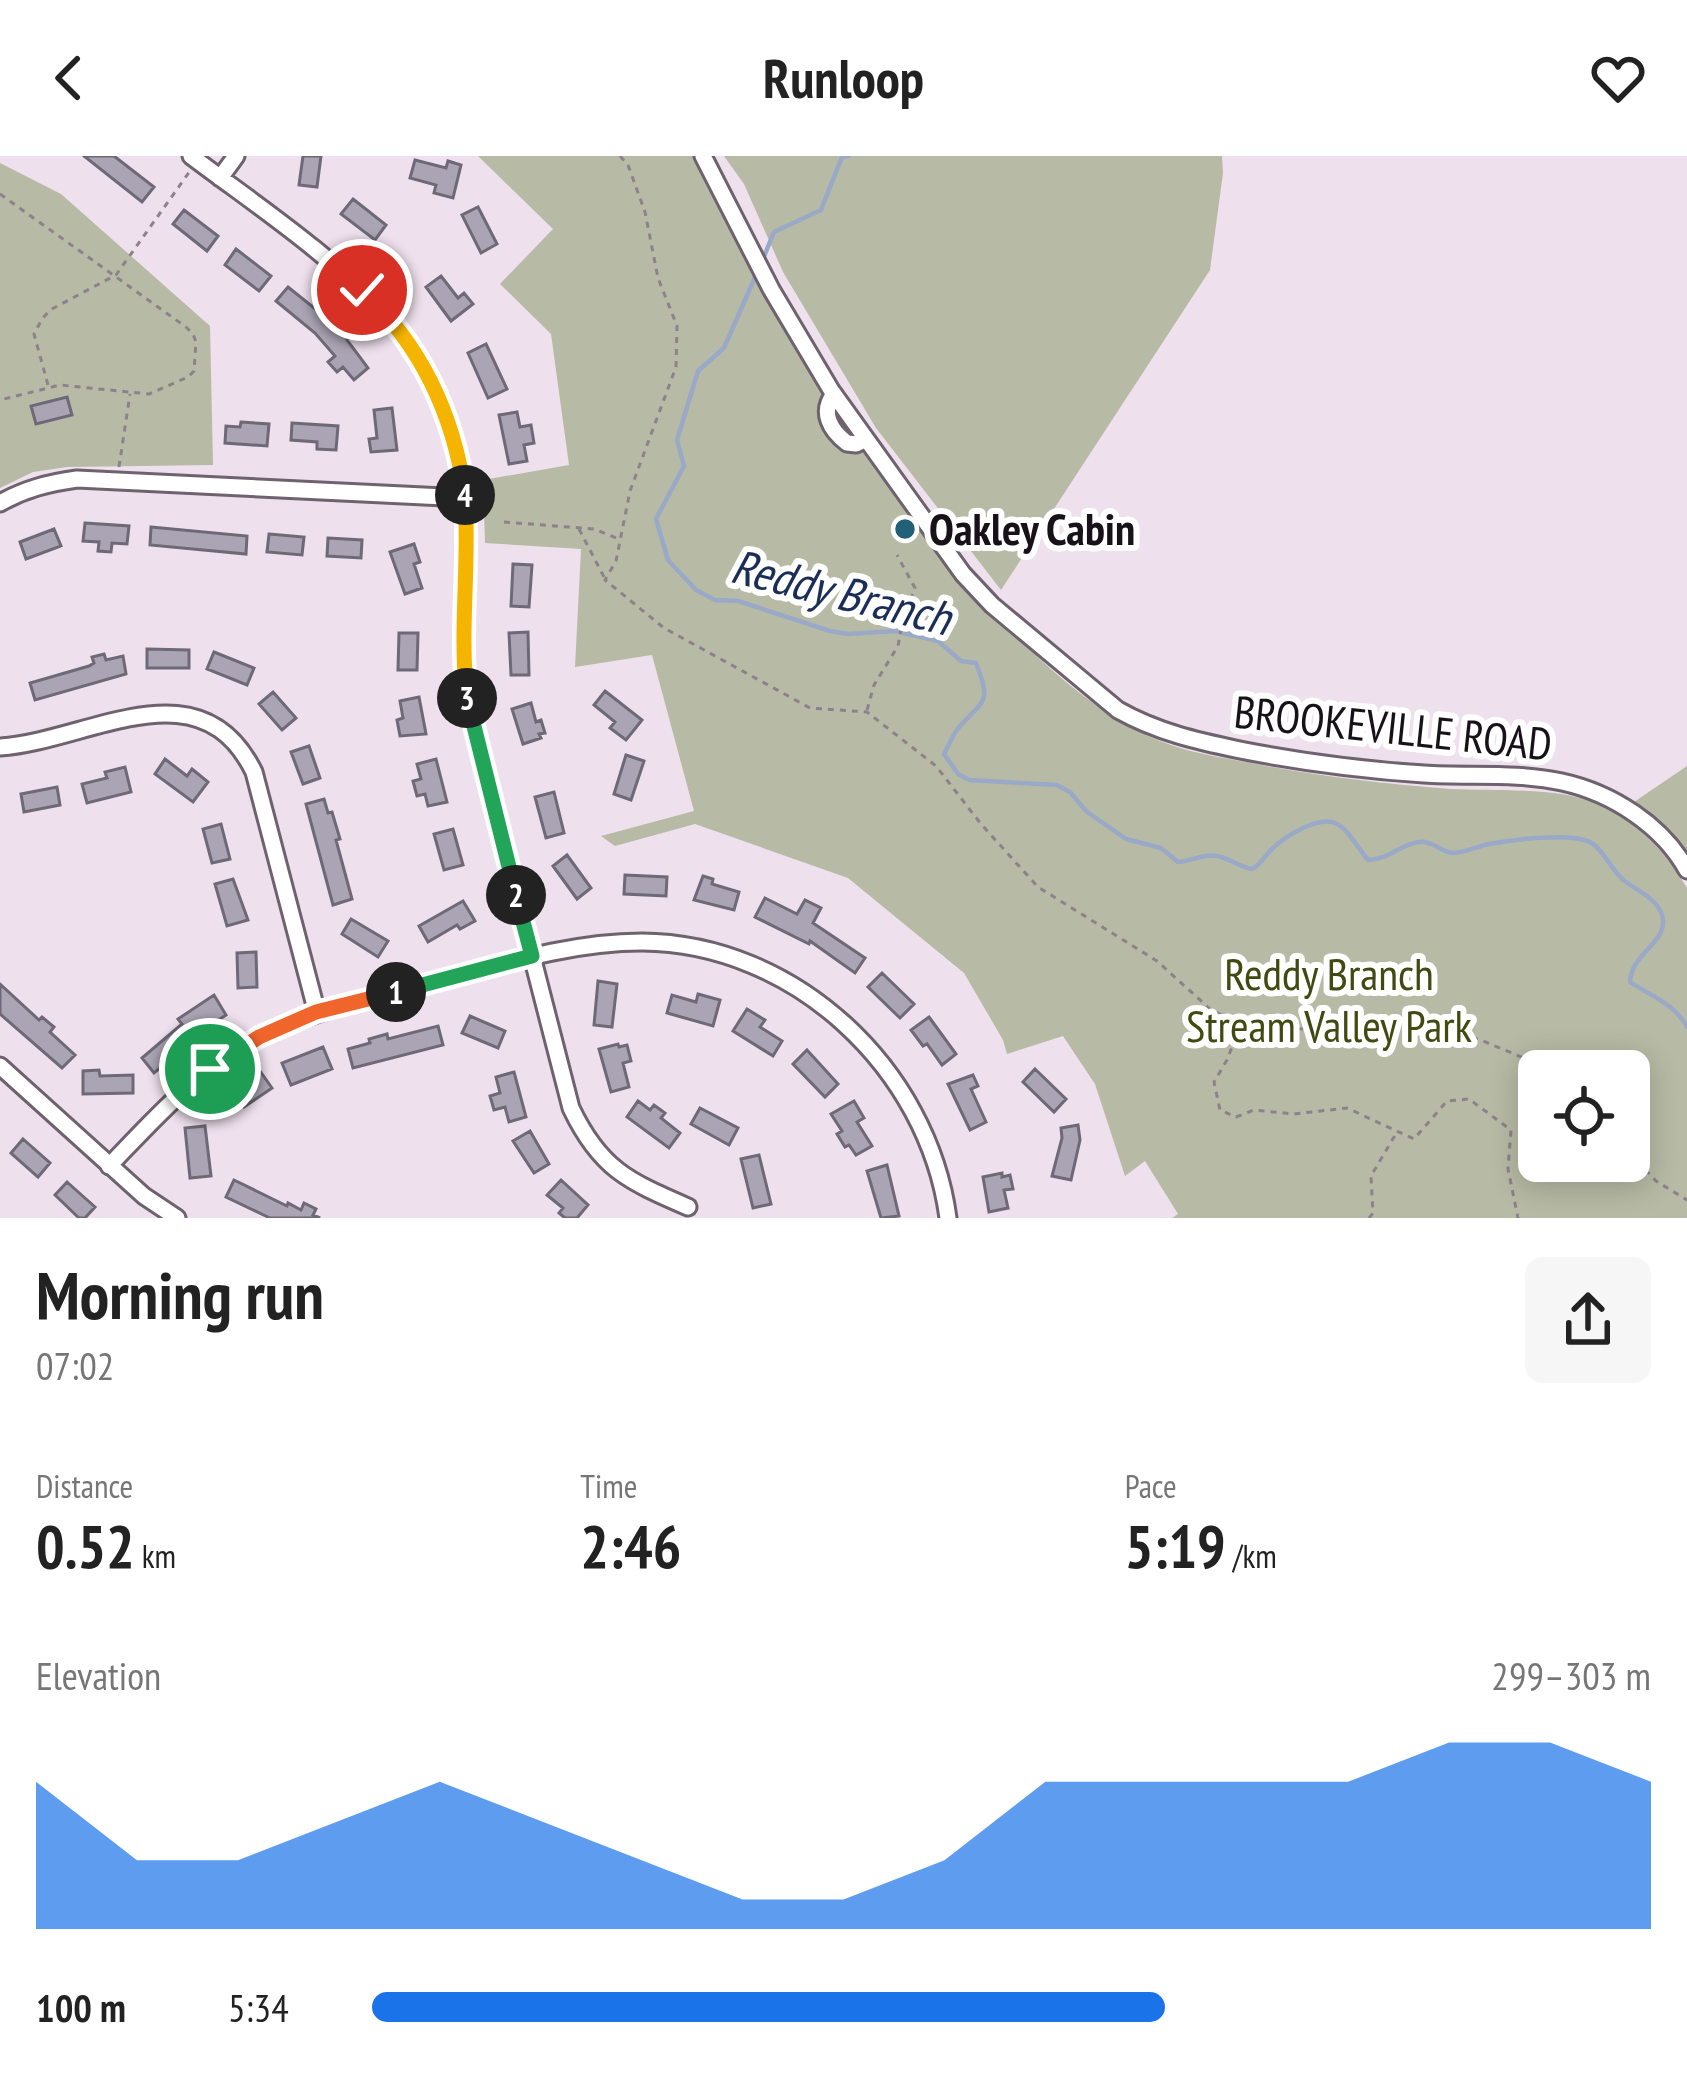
<!DOCTYPE html>
<html lang="en">
<head>
<meta charset="utf-8">
<style>
	body { margin:0; font-family:"PT Sans Narrow",sans-serif; background:#f6f6f6; color:#222; height:100vh; display:flex; flex-direction:column; font-size:45px; white-space:nowrap }
	* { box-sizing:border-box; margin:0 }
	p { font-size:39px; color:#767676 }
	.icon { flex:none; width:66px; height:66px; fill:none; stroke:currentColor; stroke-width:2; stroke-linecap:round; stroke-linejoin:round }
	.map { position:relative; height:1062px; overflow:hidden }
	.side { display:flex; flex-direction:column; background:#fff; flex:1 }
	.side>* { flex:none }
	.tools { position:absolute; left:1518px; top:894px; display:grid; gap:24px }
	.tools a { display:grid; place-items:center; width:132px; height:132px; border-radius:18px; background:#fff; box-shadow:0 6px 30px #0003; font-size:60px }
	.pin { position:absolute; display:grid; place-items:center; width:102px; height:102px; color:#fff; margin:-51px; border:6px solid #fff; border-radius:50%; box-shadow:0 3px 12px #0007 }
	.km { position:absolute; width:60px; height:60px; margin:-30px; border-radius:50%; background:#222; color:#fff; font-size:33px; line-height:60px; text-align:center }
	.round { display:grid; place-items:center; flex:none; width:126px; height:126px; border-radius:18px; background:#f6f6f6 }
	.headline { display:flex; align-items:center; justify-content:space-between; height:204px; padding:0 36px }
	h1 { font-size:66px; font-weight:600; line-height:90px }
	.metrics { display:grid; grid-template-columns:repeat(3,1fr); gap:18px; height:204px; padding:12px 36px }
	.metrics div { display:grid; align-content:center }
	.metrics b { font-size:60px; font-weight:600 }
	.metrics small { font-size:33px; font-weight:400 }
	.metrics p { font-size:33px }
	.chart { height:336px; padding:24px 36px }
	.chart p { display:flex; justify-content:space-between }
	.chart svg { width:100%; height:216px; margin-top:12px; fill:#1a73e8; opacity:.7 }
	ul { padding:0 36px; list-style:none; font-size:39px }
	li { display:grid; grid-template-columns:192px 144px 1fr; align-items:center; height:90px }
	li i { height:30px; border-radius:15px; background:#1a73e8 }
	header { display:flex; justify-content:space-between; align-items:center; height:156px; padding:0 36px; background:#fff; font-size:54px; font-weight:600 }
	.map>svg:first-child { display:block }
</style>
</head>
<body>
<header><svg class="icon" aria-label="back" viewBox="0 0 24 24"><path d="M15 5l-7 7 7 7"/></svg>Runloop<svg class="icon" aria-label="heart" viewBox="0 0 24 24"><path d="M12 20l-8-8c-3-5 5-10 8-4 3-6 11-1 8 4z"/></svg></header>
<div class="map">
<svg width="1687" height="1062" viewBox="0 0 1687 1062">
	<rect width="100%" height="100%" fill="#eee0ed"/>
	<path fill="#b7bba5" fill-rule="evenodd" d="M 478,0 L 700,0 L 787,168 L 958,398 L 950,414 C 1014,477 1084,559 1171,589 C 1197,598 1224,602 1251,607 C 1317,620 1383,628 1450,633 C 1491,635 1559,631 1595,647 C 1637,666 1664,693 1687,732 L 1687,1062 L 1172,1062 L 1178,1058 L 1145,1005 L 1125,1020 L 1095,928 L 1063,880 L 1007,898 L 1003,884 L 964,817 L 848,722 L 695,668 L 615,690 L 601,680 L 694,655 L 652,499 L 575,511 L 581,393 L 485,387 L 483,324 L 569,309 L 551,178 L 500,128 L 553,73 ZM 1539,915 L 1629,915 L 1629,1005 L 1539,1005 Z
		M 724,0 L 1222,0 L 1223,17 L 1210,114 L 1001,434 L 876,272 L 783,116 L 744,28 Z
		M 0,7 L 61,38 L 210,170 L 213,309 L 67,311 L 33,316 L 0,332 Z
		M 1687,610 L 1687,700 L 1668,675 L 1631,648 Z"/>
	<g fill="none" stroke-linecap="round" stroke-linejoin="round">
		<path stroke="#99a9c7" stroke-width="4.5" d="M 763,103 L 774,76 L 821,54 L 842,1 L 849,0
			M 756,119 L 724,192 L 698,215 L 677,284 L 684,310 L 656,363 L 668,404 L 696,434 L 715,444 L 738,445 L 830,475 L 848,478 L 895,475 L 938,485 L 961,505 L 976,507 C 991,547 986,542 960,570 C 953,578 949,589 944,598 L 958,618 L 969,624 L 1057,629 L 1070,636 L 1086,655 L 1126,683 L 1161,692 L 1178,706 C 1192,705 1207,696 1221,701 C 1232,704 1240,711 1252,713 C 1263,707 1264,700 1272,693 C 1285,680 1318,660 1335,667 C 1348,672 1359,694 1368,704 C 1391,703 1400,688 1419,686 C 1432,684 1441,696 1453,697 C 1465,697 1478,690 1489,688 C 1511,684 1571,676 1590,686 C 1605,694 1611,716 1626,726 C 1640,736 1661,745 1663,764 C 1665,788 1631,798 1630,826 C 1651,840 1675,848 1687,871"/>
	</g>
	<path fill="#aaa4b4" stroke="#6e6977" stroke-width="3" d="M 84,0 L 114,0 L 154,31 L 142,46 Z
		M 303,0 L 321,0 L 317,31 L 299,29 Z
		M 415,4 L 446,12 L 448,5 L 461,9 L 453,42 L 434,37 L 436,29 L 410,22 Z
		M 353,43 L 386,69 L 375,84 L 341,58 Z
		M 478,51 L 497,88 L 481,97 L 462,59 Z
		M 184,54 L 218,80 L 207,95 L 173,68 Z
		M 236,93 L 271,120 L 259,135 L 225,109 Z
		M 441,120 L 458,142 L 464,137 L 473,148 L 451,165 L 426,131 Z
		M 288,131 L 334,168 L 336,167 L 349,182 L 347,184 L 368,212 L 354,224 L 343,211 L 337,216 L 328,206 L 335,200 L 315,177 L 276,145 Z
		M 486,188 L 507,233 L 488,242 L 468,197 Z
		M 67,241 L 72,259 L 36,268 L 31,250 Z
		M 392,252 L 397,294 L 371,296 L 369,283 L 377,282 L 374,254 Z
		M 517,256 L 520,271 L 531,269 L 534,287 L 524,289 L 527,305 L 509,308 L 499,259 Z
		M 241,266 L 269,268 L 267,290 L 225,287 L 226,270 L 240,271 Z
		M 292,267 L 338,270 L 336,294 L 317,293 L 317,286 L 291,284 Z
		M 85,367 L 129,370 L 127,388 L 112,387 L 111,396 L 98,395 L 99,386 L 83,385 Z
		M 151,371 L 247,380 L 246,398 L 150,389 Z
		M 54,373 L 61,390 L 26,403 L 20,386 Z
		M 269,378 L 304,381 L 302,399 L 267,396 Z
		M 328,382 L 362,384 L 361,402 L 327,400 Z
		M 414,388 L 420,406 L 414,408 L 422,432 L 405,438 L 390,396 Z
		M 513,408 L 532,409 L 529,451 L 511,450 Z
		M 528,476 L 529,519 L 511,519 L 509,477 Z
		M 399,477 L 418,477 L 417,514 L 398,514 Z
		M 147,493 L 189,494 L 189,512 L 147,512 Z
		M 214,496 L 254,512 L 247,529 L 207,513 Z
		M 104,498 L 106,504 L 123,500 L 126,518 L 35,544 L 30,527 L 89,510 L 94,507 L 92,501 Z
		M 605,535 L 642,564 L 626,584 L 610,572 L 615,566 L 594,549 Z
		M 273,536 L 296,562 L 282,574 L 259,548 Z
		M 419,541 L 426,578 L 400,580 L 397,564 L 403,562 L 400,545 Z
		M 531,547 L 536,566 L 541,564 L 545,577 L 539,578 L 541,582 L 523,588 L 512,553 Z
		M 309,590 L 320,622 L 303,628 L 291,596 Z
		M 626,599 L 644,605 L 631,644 L 614,638 Z
		M 165,603 L 187,620 L 192,613 L 208,626 L 193,646 L 155,618 Z
		M 436,603 L 447,646 L 428,650 L 425,638 L 417,640 L 413,625 L 421,623 L 417,608 Z
		M 125,611 L 131,636 L 87,647 L 82,628 L 107,622 L 105,616 Z
		M 57,631 L 60,649 L 24,656 L 21,638 Z
		M 554,636 L 564,677 L 546,682 L 535,641 Z
		M 324,643 L 328,657 L 332,656 L 340,683 L 336,684 L 352,743 L 333,749 L 306,648 Z
		M 221,668 L 230,703 L 212,707 L 203,673 Z
		M 453,673 L 463,709 L 444,714 L 434,678 Z
		M 567,699 L 591,732 L 577,743 L 553,710 Z
		M 625,719 L 667,721 L 666,740 L 624,738 Z
		M 703,720 L 713,723 L 712,728 L 739,736 L 734,754 L 694,744 Z
		M 233,723 L 248,764 L 227,770 L 215,728 Z
		M 765,742 L 797,758 L 805,744 L 821,752 L 813,767 L 865,802 L 855,817 L 810,785 L 809,788 L 755,761 Z
		M 463,745 L 475,765 L 460,773 L 457,769 L 428,786 L 419,770 Z
		M 351,763 L 388,785 L 378,801 L 342,778 Z
		M 256,796 L 257,831 L 238,832 L 237,797 Z
		M 882,817 L 914,848 L 900,862 L 868,831 Z
		M 598,825 L 617,828 L 612,871 L 594,869 Z
		M 0,828 L 39,864 L 42,861 L 54,871 L 50,876 L 75,899 L 62,912 L 0,858 Z
		M 698,838 L 720,844 L 713,870 L 667,857 L 672,839 L 696,846 Z
		M 214,839 L 226,859 L 211,869 L 209,865 L 175,888 L 181,895 L 154,917 L 142,902 L 182,868 L 178,863 Z
		M 747,853 L 765,864 L 760,871 L 782,885 L 773,900 L 733,875 Z
		M 470,860 L 505,875 L 498,892 L 462,877 Z
		M 929,861 L 956,898 L 942,909 L 927,888 L 923,890 L 911,874 Z
		M 438,870 L 443,889 L 353,912 L 348,893 L 370,887 L 369,883 L 387,878 L 388,883 Z
		M 618,888 L 619,891 L 627,889 L 631,905 L 623,907 L 629,931 L 611,936 L 599,893 Z
		M 323,891 L 332,913 L 291,929 L 282,907 Z
		M 807,894 L 838,928 L 825,941 L 793,908 Z
		M 1035,913 L 1066,943 L 1054,956 L 1023,926 Z
		M 99,914 L 100,920 L 133,919 L 133,937 L 83,938 L 83,915 Z
		M 260,915 L 272,932 L 244,951 L 232,934 Z
		M 514,916 L 526,961 L 509,966 L 505,951 L 494,954 L 490,940 L 500,937 L 496,921 Z
		M 973,919 L 978,930 L 971,933 L 986,966 L 970,974 L 948,928 Z
		M 638,945 L 650,954 L 654,949 L 665,957 L 661,962 L 680,977 L 669,992 L 627,961 Z
		M 854,945 L 864,962 L 857,966 L 872,990 L 856,999 L 849,989 L 845,991 L 837,978 L 842,975 L 831,958 Z
		M 700,952 L 738,972 L 729,989 L 691,968 Z
		M 1078,969 L 1080,984 L 1071,1024 L 1052,1020 L 1062,982 L 1061,972 Z
		M 205,970 L 211,1020 L 190,1022 L 185,972 Z
		M 530,975 L 549,1008 L 534,1017 L 513,985 Z
		M 23,983 L 50,1007 L 38,1021 L 11,997 Z
		M 759,999 L 771,1048 L 753,1052 L 741,1003 Z
		M 887,1009 L 899,1060 L 881,1062 L 867,1015 Z
		M 1002,1017 L 1002,1021 L 1010,1019 L 1013,1033 L 1004,1034 L 1008,1052 L 989,1056 L 983,1021 Z
		M 234,1024 L 287,1050 L 288,1047 L 301,1054 L 304,1047 L 316,1053 L 313,1059 L 320,1062 L 270,1062 L 226,1041 Z
		M 561,1024 L 588,1049 L 577,1062 L 565,1062 L 559,1057 L 563,1052 L 547,1039 Z
		M 67,1026 L 95,1051 L 85,1062 L 79,1062 L 55,1039 Z"/>
	<g fill="none" stroke-linecap="round" stroke-linejoin="round">
		<defs>
			<path id="minor" d="M 191,0 C 316,94 452,173 465,345 C 470,413 460,480 467,547 L 571,952 C 600,1013 628,1025 688,1051
				M 703,0 L 771,133 L 831,234 L 963,418 L 992,449 L 1118,554 C 1157,576 1197,585 1240,594 C 1301,606 1362,614 1424,618 C 1469,621 1517,616 1562,626 C 1612,637 1662,669 1687,714
				M 220,22 L 236,0
				M 834,238 C 820,256 830,274 847,287 L 856,288 L 866,283
				M 0,347 C 25,333 48,327 77,323 L 465,342
				M 0,591 C 89,585 200,506 254,616 L 317,857
				M 0,910 L 144,1040 L 177,1062
				M 109,1010 C 155,962 201,910 262,880 C 317,853 377,841 436,826 C 503,808 571,786 642,786 C 794,787 928,912 948,1062"/>
		</defs>
		<use href="#minor" stroke="#6d626d" stroke-width="21"/>
		<path stroke="#8c828b" stroke-width="3" stroke-dasharray="6 6" stroke-linecap="butt" d="M 620,0 L 628,9 L 645,56 L 658,122 L 677,170 L 676,211 L 630,335 L 616,405 L 605,424 L 664,472 L 810,552 L 867,556 L 936,610 L 981,668 L 1038,731 L 1157,805 L 1210,853 L 1240,869 L 1333,875 L 1406,860 L 1483,885 L 1531,905 L 1544,915
			M 0,38 L 186,171 L 193,178 L 196,186 L 194,215 L 188,221 L 149,238 L 60,229 L 0,244
			M 48,229 L 34,178 L 42,163 L 50,154 L 116,119 L 190,15
			M 119,311 L 130,238
			M 504,366 L 594,373 L 619,383
			M 579,373 L 605,423
			M 867,554 L 874,529 L 898,490 L 903,462 L 915,432 L 897,399
			M 1240,870 L 1227,904 L 1214,926 L 1220,954 L 1236,961 L 1254,954 L 1294,958 L 1347,952 L 1414,983 L 1447,945 L 1469,943 L 1511,974 L 1508,1013 L 1518,1062
			M 1629,996 L 1656,1025 L 1687,1044
			M 1369,1062 L 1373,1057 L 1371,1020 L 1397,976"/>
		<use href="#minor" stroke="#fff" stroke-width="15"/>
	</g>
	<g fill="none" stroke-linecap="round" stroke-linejoin="round">
		<defs>
			<path id="split-1" d="M 210,913 L 259,881 L 316,856 L 396,836"/>
			<path id="split-2" d="M 396,836 L 532,800 L 516,739"/>
			<path id="split-3" d="M 467,542 L 516,739"/>
			<path id="split-4" d="M 465,339 C 470,407 459,474 467,542"/>
			<path id="split-5" d="M 362,134 C 421,189 454,260 465,339"/>
		</defs>
		<use href="#split-1" stroke="#fff" stroke-width="24"/>
		<use href="#split-2" stroke="#fff" stroke-width="24"/>
		<use href="#split-3" stroke="#fff" stroke-width="24"/>
		<use href="#split-4" stroke="#fff" stroke-width="24"/>
		<use href="#split-5" stroke="#fff" stroke-width="24"/>
		<use href="#split-1" stroke="#f0652b" stroke-width="15"/>
		<use href="#split-2" stroke="#22a559" stroke-width="15"/>
		<use href="#split-3" stroke="#22a559" stroke-width="15"/>
		<use href="#split-4" stroke="#f5b400" stroke-width="15"/>
		<use href="#split-5" stroke="#f5b400" stroke-width="15"/>
	</g>
	<circle fill="#216076" stroke="#fff" stroke-width="4.5" cx="905" cy="373" r="12"/>
	<g text-anchor="middle" stroke-width="12" stroke-linejoin="round" paint-order="stroke">
		<g font-size="45" font-weight="bold" fill="#171217" stroke="#fff" text-anchor="start">
			<text x="929" y="389">Oakley Cabin</text>
		</g>
		<g font-size="45" fill="#171217" stroke="#fff">
			<text transform="translate(1393 572) rotate(6)" y="16">BROOKEVILLE ROAD</text>
		</g>
		<g font-size="45" fill="#424a12" stroke="#fff">
			<text x="1329" y="834">Reddy Branch<tspan x="1329" dy="52">Stream Valley Park</tspan></text>
		</g>
		<g font-size="48" font-style="italic" fill="#1a2e57" stroke="#fff">
			<text transform="translate(841 436) rotate(14)" y="17">Reddy Branch</text>
		</g>
	</g>
</svg>
<div class="tools">
<a><svg class="icon" aria-label="locate" viewBox="0 0 24 24"><circle cx="12" cy="12" r="6"/><path d="M12 2v4M12 18v4M2 12h4M18 12h4"/></svg></a>
</div>
<div class="pin" style="left:210px;top:913px;background:#1e9e55"><svg class="icon" aria-label="arrive" viewBox="0 0 24 24"><path d="M6 21V4h12l-3 4 3 4H6"/></svg></div>
<div class="pin" style="left:362px;top:134px;background:#d93025"><svg class="icon" aria-label="check" viewBox="0 0 24 24"><path d="M5 12l5 5 9-10"/></svg></div>
<b class="km" style="left:396px;top:836px">1</b>
<b class="km" style="left:516px;top:739px">2</b>
<b class="km" style="left:467px;top:542px">3</b>
<b class="km" style="left:465px;top:339px">4</b>
</div>
<section class="side">
<div class="headline"><div><h1>Morning run</h1><p>07:02</p></div><a class="round"><svg class="icon" aria-label="share" viewBox="0 0 24 24"><path d="M12 15V3M7 8l5-5 5 5M5 13v7h14v-7"/></svg></a></div>
<div class="metrics">
<div><p>Distance</p><b>0.52<small> km</small></b></div>
<div><p>Time</p><b>2:46</b></div>
<div><p>Pace</p><b>5:19<small> /km</small></b></div>
</div>
<div class="chart"><p><span>Elevation</span>299–303 m</p>
<svg viewBox="0 0 160 44" preserveAspectRatio="none"><path d="M0 44V14L10 30L20 30L30 22L40 14L50 22L60 30L70 38L80 38L90 30L100 14L110 14L120 14L130 14L140 6L150 6L160 14V44z"/></svg>
</div>
<ul>
<li><b>100 m</b>5:34<i style="width:62%"></i></li>
</ul>
</section>
</body>
</html>
